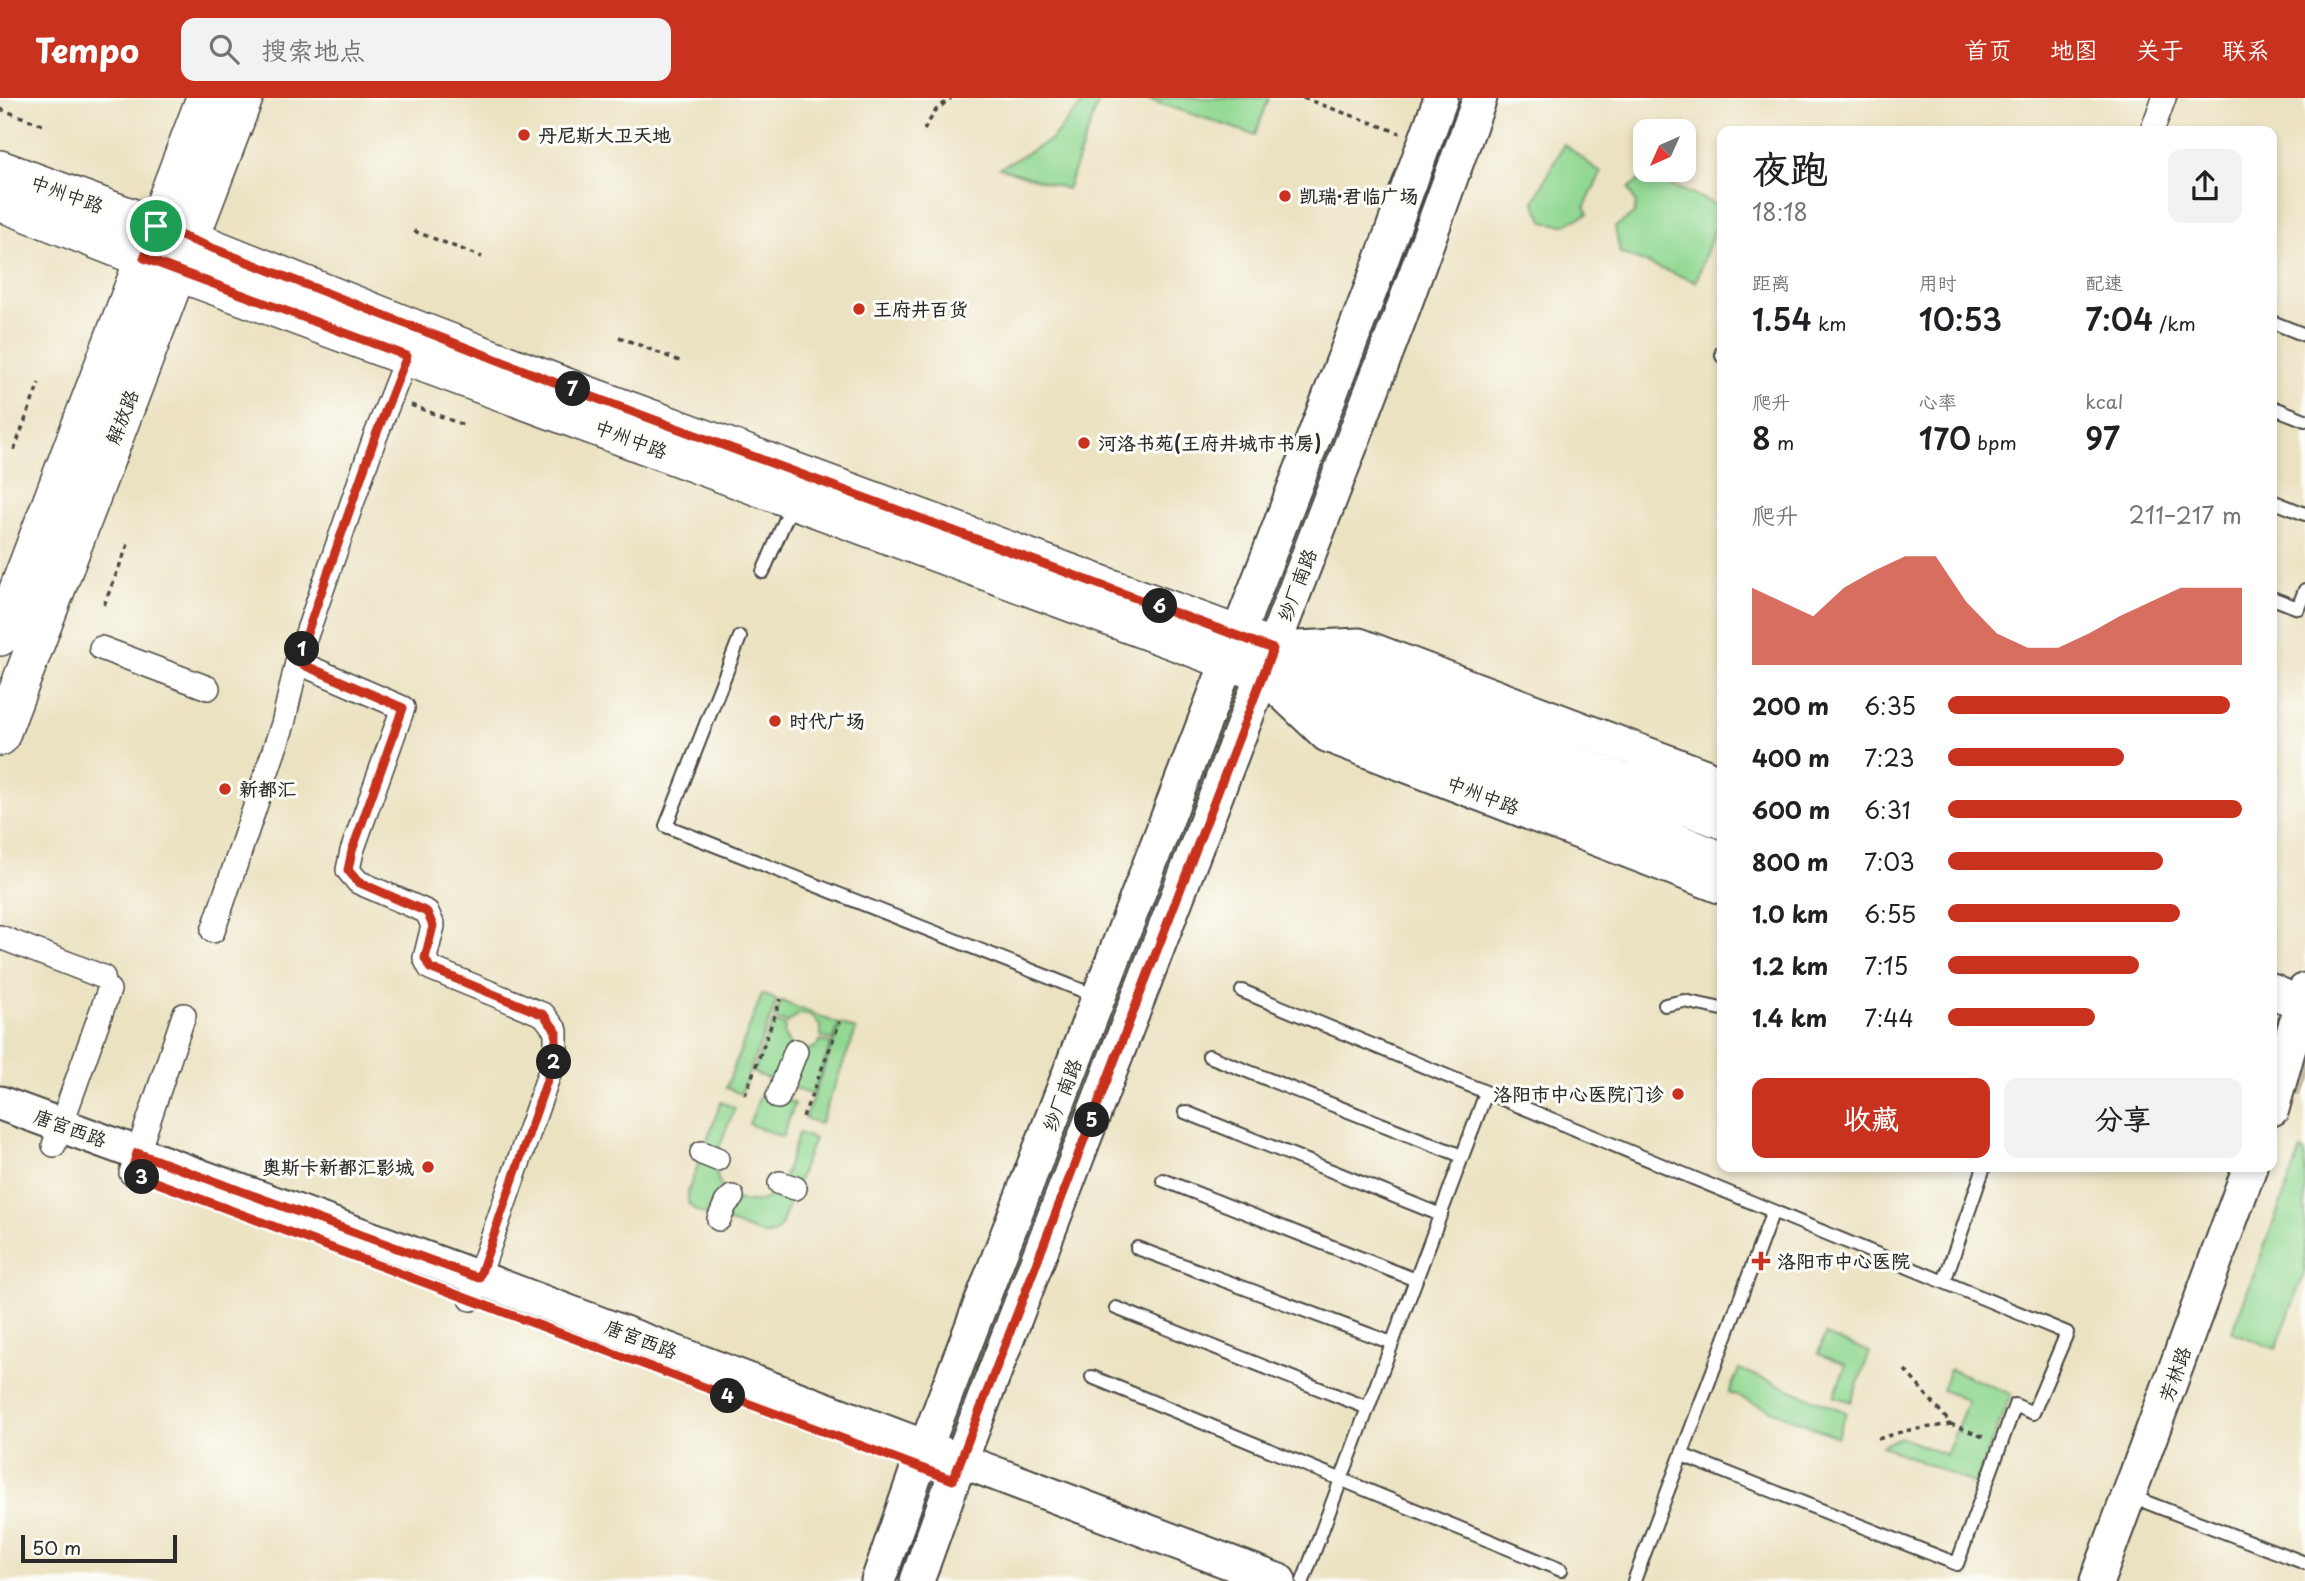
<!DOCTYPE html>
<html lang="zh">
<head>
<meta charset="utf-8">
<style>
	body { margin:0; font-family:"Playpen Sans","LXGW WenKai TC",sans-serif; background:#f2f2f2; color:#202124; height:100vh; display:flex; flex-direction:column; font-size:26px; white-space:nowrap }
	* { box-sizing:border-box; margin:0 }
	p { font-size:23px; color:#757577 }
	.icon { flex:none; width:38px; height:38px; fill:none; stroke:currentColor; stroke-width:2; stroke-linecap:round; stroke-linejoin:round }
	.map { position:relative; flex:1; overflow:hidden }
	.sheet { position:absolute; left:1717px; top:28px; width:560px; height:1046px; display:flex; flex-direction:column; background:#fff; border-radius:14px; box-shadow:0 4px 10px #0003 }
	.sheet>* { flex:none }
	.needle { width:46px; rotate:225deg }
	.buttons { position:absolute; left:1633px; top:21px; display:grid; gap:14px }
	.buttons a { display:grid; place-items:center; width:63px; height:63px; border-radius:14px; background:#fff; box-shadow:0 4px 10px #0003; font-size:35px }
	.scale { position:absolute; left:21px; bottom:18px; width:156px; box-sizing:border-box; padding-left:7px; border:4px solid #2b2b2b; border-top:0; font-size:19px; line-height:24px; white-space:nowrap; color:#2b2b2b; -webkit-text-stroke:5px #fdfcf7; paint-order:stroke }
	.pin { position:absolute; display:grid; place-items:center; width:60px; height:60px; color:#fff; margin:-30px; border:4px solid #fff; border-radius:50%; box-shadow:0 2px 7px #0007 }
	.km { position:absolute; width:35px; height:35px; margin:-18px; border-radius:50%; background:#222; color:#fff; font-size:19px; line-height:35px; text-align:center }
	.round { display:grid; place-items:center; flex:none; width:74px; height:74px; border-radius:14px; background:#f2f2f2 }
	.head { display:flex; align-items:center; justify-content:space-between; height:119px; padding:0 35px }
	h1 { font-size:38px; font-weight:600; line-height:52px }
	.metrics { display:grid; grid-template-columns:repeat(3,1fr); gap:10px; height:119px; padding:7px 35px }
	.metrics div { display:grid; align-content:center }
	.metrics b { font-size:30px; font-weight:600 }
	.metrics small { font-size:19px; font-weight:400 }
	.metrics p { font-size:19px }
	.chart { height:196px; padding:14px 35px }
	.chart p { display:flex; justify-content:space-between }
	.chart svg { width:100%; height:126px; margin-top:7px; fill:#c8321e; opacity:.7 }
	.action { display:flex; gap:14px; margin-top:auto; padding:14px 35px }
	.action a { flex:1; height:80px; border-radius:14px; background:#c8321e; color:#fff; font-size:28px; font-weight:600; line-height:80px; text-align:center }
	.action a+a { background:#f2f2f2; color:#202124 }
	ul { padding:0 35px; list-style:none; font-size:23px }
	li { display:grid; grid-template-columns:112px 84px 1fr; align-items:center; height:52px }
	li i { height:18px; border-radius:9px; background:#c8321e }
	header { display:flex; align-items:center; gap:42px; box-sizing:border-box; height:98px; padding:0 35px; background:#c8321e; color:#fff }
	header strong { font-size:33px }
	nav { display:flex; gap:38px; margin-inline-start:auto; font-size:24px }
	.search { width:490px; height:63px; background:#f2f2f2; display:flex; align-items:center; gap:18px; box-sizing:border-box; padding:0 24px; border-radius:14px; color:#757577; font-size:26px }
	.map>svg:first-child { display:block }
</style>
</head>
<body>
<header>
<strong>Tempo</strong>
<div class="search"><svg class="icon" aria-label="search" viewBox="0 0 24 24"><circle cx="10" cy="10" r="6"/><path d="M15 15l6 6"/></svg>搜索地点</div>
<nav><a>首页</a><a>地图</a><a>关于</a><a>联系</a></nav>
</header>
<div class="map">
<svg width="2305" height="1483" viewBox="0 0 2305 1483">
	<rect width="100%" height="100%" fill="#fdfcf7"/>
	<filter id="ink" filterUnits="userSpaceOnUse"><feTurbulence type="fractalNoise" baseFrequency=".0143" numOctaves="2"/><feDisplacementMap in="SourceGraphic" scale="14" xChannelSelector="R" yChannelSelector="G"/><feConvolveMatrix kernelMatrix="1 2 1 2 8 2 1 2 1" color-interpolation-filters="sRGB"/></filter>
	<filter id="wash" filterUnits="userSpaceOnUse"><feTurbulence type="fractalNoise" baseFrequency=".00686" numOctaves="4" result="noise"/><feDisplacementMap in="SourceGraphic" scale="28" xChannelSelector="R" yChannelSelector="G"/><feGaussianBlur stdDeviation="1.57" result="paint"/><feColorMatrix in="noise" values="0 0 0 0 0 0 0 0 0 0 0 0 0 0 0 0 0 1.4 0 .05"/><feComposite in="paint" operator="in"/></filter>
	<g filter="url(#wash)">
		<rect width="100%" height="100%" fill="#ebe2c1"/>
		<path fill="#91d892" stroke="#5e825e" stroke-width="2" d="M 1087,0 L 1100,0 L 1067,91 L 1000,70 L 1052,41 Z
			M 1144,0 L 1269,0 L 1255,37 Z
			M 1564,46 L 1601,75 L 1585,108 L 1588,116 L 1564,127 L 1544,124 L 1534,103 Z
			M 1647,77 L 1722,109 L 1696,184 L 1620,155 L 1615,129 L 1634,116 L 1636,106 L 1629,90 Z
			M 762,896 L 777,902 L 741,996 L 726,990 Z
			M 781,903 L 839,926 L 833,943 L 821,938 L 821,929 L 812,918 L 799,916 L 787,925 L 774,920 Z
			M 773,924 L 785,928 L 784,937 L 791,949 L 803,954 L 816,949 L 821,942 L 831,946 L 812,997 L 753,975 Z
			M 841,926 L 856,932 L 820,1026 L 805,1020 Z
			M 762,993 L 795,1005 L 782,1039 L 749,1026 Z
			M 721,1004 L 735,1010 C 728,1028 717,1048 716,1067 C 714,1100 756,1118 777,1091 C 788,1076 792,1052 799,1035 L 814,1041 L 780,1130 L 774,1136 L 764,1137 L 696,1113 L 688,1105 L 688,1094 Z
			M 2301,1052 L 2305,1054 L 2305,1173 L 2276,1251 L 2232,1234 Z
			M 1825,1237 L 1870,1254 L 1851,1304 L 1834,1298 L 1846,1267 L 1818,1256 Z
			M 1739,1271 L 1846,1314 L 1837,1339 L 1729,1295 Z
			M 1950,1271 L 2011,1296 L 1975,1386 L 1882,1348 L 1900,1339 L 1946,1357 L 1968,1303 L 1942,1292 Z"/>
	</g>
	<g filter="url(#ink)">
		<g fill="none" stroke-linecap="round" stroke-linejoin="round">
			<path stroke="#c5bda3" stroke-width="37" stroke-dasharray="37 18" stroke-linecap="butt" d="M 2272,932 L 2305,944
				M 2272,968 L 2305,980"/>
			<defs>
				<path id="lane" d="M 2272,224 L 2305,237
					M 1722,254 L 1722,258
					M 2272,309 L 2305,322
					M 2272,403 L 2305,416
					M 763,474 L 793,404
					M 2272,500 L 2298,510 L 2305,492
					M 740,539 L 666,728 L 1096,898
					M 1242,893 L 2067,1235 L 2033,1315 L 2015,1307 L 1957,1466 L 1682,1357
					M 1665,907 L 1684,903 L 1722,911
					M 1209,958 L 1462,1058
					M 1185,1014 L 1441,1117
					M 1163,1082 L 1416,1182
					M 1137,1150 L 1392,1245
					M 1944,1184 L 1984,1069
					M 1116,1210 L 1368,1310
					M 1092,1279 L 1561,1472
					M 2130,1398 L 2305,1465
					M 1303,1483 L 1486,995
					M 1634,1483 L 1773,1113"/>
				<path id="street" d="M 2152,33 L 2164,0
					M 407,258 L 374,342 L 297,564 L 403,610 L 352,753 L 348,772 L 358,784 L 427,814 L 433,828 L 425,860 L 430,870 L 544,917 L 556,933 L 556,956 L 471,1201
					M 101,550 L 208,590
					M 213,833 L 283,626 L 297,564
					M 0,839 L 103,879
					M 778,999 L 796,953
					M 54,1047 L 109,892
					M 702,1055 L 717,1061
					M 131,1075 L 184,917
					M 780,1085 L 795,1090
					M 719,1121 L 726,1105 L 732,1099"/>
				<path id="secondary" d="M 1276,551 L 1359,547 L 1705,678
					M 1267,580 L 1327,637 L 1722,789
					M 2272,893 L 2305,908
					M 0,1005 L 479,1180 L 1279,1483
					M 2272,1011 L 2305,892
					M 878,1483 L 918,1369 L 1372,188 L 1441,0
					M 917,1483 L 953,1382 L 1400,219 L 1480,0
					M 2097,1483 L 2250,1069"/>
				<path id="primary" d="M 0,71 L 191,141 L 413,230 L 582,295 L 1239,537 L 1722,722
					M 0,104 L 177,174 L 1263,576 L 1722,763
					M 0,539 L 205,0
					M 0,639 L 244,0
					M 1643,678 L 1722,688"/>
			</defs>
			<use href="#lane" stroke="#484642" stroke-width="16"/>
			<use href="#street" stroke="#484642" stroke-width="26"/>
			<use href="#secondary" stroke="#484642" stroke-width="37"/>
			<use href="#primary" stroke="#484642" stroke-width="40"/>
			<path stroke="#484642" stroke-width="3.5" stroke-dasharray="5 5" stroke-linecap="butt" d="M 1303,0 L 1400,35
				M 0,11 L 46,28
				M 924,32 L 936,12 L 951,0
				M 414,133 L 482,159
				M 619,239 L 682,264
				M 411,307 L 466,328
				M 14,352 L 39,285
				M 104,507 L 129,444
				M 745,997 L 781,901
				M 803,1019 L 840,924
				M 1905,1272 L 1951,1326 L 1986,1340
				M 1878,1341 L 1904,1333 L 1951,1326"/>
			<use href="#lane" stroke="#fff" stroke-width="12"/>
			<use href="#street" stroke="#fff" stroke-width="23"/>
			<use href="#secondary" stroke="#fff" stroke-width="33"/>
			<use href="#primary" stroke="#fff" stroke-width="37"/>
		</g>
	</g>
	<g fill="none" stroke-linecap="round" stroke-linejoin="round" filter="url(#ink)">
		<defs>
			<path id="route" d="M 156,128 L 582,295 L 1273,551 L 953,1382 L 131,1075 L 137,1055 L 479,1180 L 556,956 L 556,933 L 544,917 L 430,870 L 425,860 L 433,828 L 427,814 L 358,784 L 348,772 L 352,753 L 403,610 L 297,564 L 374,342 L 407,258 L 144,160 Z"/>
		</defs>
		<use href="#route" stroke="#fff" stroke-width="14"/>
		<use href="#route" stroke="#c8321e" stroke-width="9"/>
	</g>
	<g fill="#c8321e" stroke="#fdfcf7" stroke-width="2.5">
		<circle cx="524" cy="37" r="7"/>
		<circle cx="1285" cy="98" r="7"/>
		<circle cx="859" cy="211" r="7"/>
		<circle cx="1084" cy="345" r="7"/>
		<circle cx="775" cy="623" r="7"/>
		<circle cx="225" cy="691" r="7"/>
		<circle cx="1678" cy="996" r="7"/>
		<circle cx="428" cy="1069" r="7"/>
		<path d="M1757.5 1152.5h7v7h7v7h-7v7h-7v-7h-7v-7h7z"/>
	</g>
	<g text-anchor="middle" stroke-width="6" stroke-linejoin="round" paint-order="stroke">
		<g font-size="19" font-weight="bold" fill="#2b2b2b" stroke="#fdfcf7" text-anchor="start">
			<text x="538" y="44">丹尼斯大卫天地</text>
			<text x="1299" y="105">凯瑞·君临广场</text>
			<text x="873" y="218">王府井百货</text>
			<text x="1098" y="352">河洛书苑(王府井城市书房)</text>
			<text x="789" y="630">时代广场</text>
			<text x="239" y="698">新都汇</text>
			<text x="1664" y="1003" text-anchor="end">洛阳市中心医院门诊</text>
			<text x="414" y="1076" text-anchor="end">奥斯卡新都汇影城</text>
			<text x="1777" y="1170">洛阳市中心医院</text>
		</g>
		<g font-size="19" fill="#2b2b2b" stroke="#fdfcf7">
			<text transform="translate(67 96) rotate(20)" y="7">中州中路</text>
			<text transform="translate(122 319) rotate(-69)" y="7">解放路</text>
			<text transform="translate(631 341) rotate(21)" y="7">中州中路</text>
			<text transform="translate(1297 487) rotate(-69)" y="7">纱厂南路</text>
			<text transform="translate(1483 697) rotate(21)" y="7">中州中路</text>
			<text transform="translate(1062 997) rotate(-69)" y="7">纱厂南路</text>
			<text transform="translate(70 1030) rotate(20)" y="7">唐宫西路</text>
			<text transform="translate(641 1241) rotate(21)" y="7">唐宫西路</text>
			<text transform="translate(2175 1276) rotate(-70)" y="7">芳林路</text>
		</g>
	</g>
</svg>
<div class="buttons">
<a><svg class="needle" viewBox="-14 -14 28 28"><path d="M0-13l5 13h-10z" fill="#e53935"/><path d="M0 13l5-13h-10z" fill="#757577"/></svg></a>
</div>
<div class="scale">50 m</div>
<div class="pin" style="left:156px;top:128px;background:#1e9e55"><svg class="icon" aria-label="arrive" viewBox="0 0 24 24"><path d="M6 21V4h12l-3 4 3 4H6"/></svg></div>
<b class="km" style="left:302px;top:551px">1</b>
<b class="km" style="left:554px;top:964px">2</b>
<b class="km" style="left:142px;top:1079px">3</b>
<b class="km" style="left:728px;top:1298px">4</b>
<b class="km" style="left:1092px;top:1022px">5</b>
<b class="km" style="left:1160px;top:508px">6</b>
<b class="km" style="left:573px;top:291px">7</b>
<section class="sheet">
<div class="head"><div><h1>夜跑</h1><p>18:18</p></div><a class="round"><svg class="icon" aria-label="share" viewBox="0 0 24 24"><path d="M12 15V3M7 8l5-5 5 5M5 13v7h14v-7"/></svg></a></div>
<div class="metrics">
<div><p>距离</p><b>1.54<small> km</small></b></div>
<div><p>用时</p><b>10:53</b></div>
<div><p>配速</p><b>7:04<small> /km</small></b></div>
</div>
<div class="metrics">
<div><p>爬升</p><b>8<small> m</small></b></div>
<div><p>心率</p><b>170<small> bpm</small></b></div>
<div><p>kcal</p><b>97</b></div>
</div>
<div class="chart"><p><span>爬升</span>211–217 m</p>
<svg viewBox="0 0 160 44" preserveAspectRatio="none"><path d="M0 44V17L10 22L20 27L30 17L40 11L50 6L60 6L70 22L80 33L90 38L100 38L110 33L120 27L130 22L140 17L150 17L160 17V44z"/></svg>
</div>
<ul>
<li><b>200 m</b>6:35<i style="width:96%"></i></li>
<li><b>400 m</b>7:23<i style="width:60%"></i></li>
<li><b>600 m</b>6:31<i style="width:100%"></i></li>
<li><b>800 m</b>7:03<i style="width:73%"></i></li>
<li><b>1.0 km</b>6:55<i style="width:79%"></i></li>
<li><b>1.2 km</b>7:15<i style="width:65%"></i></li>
<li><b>1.4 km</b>7:44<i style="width:50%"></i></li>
</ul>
<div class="action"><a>收藏</a><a>分享</a></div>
</section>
</div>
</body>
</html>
